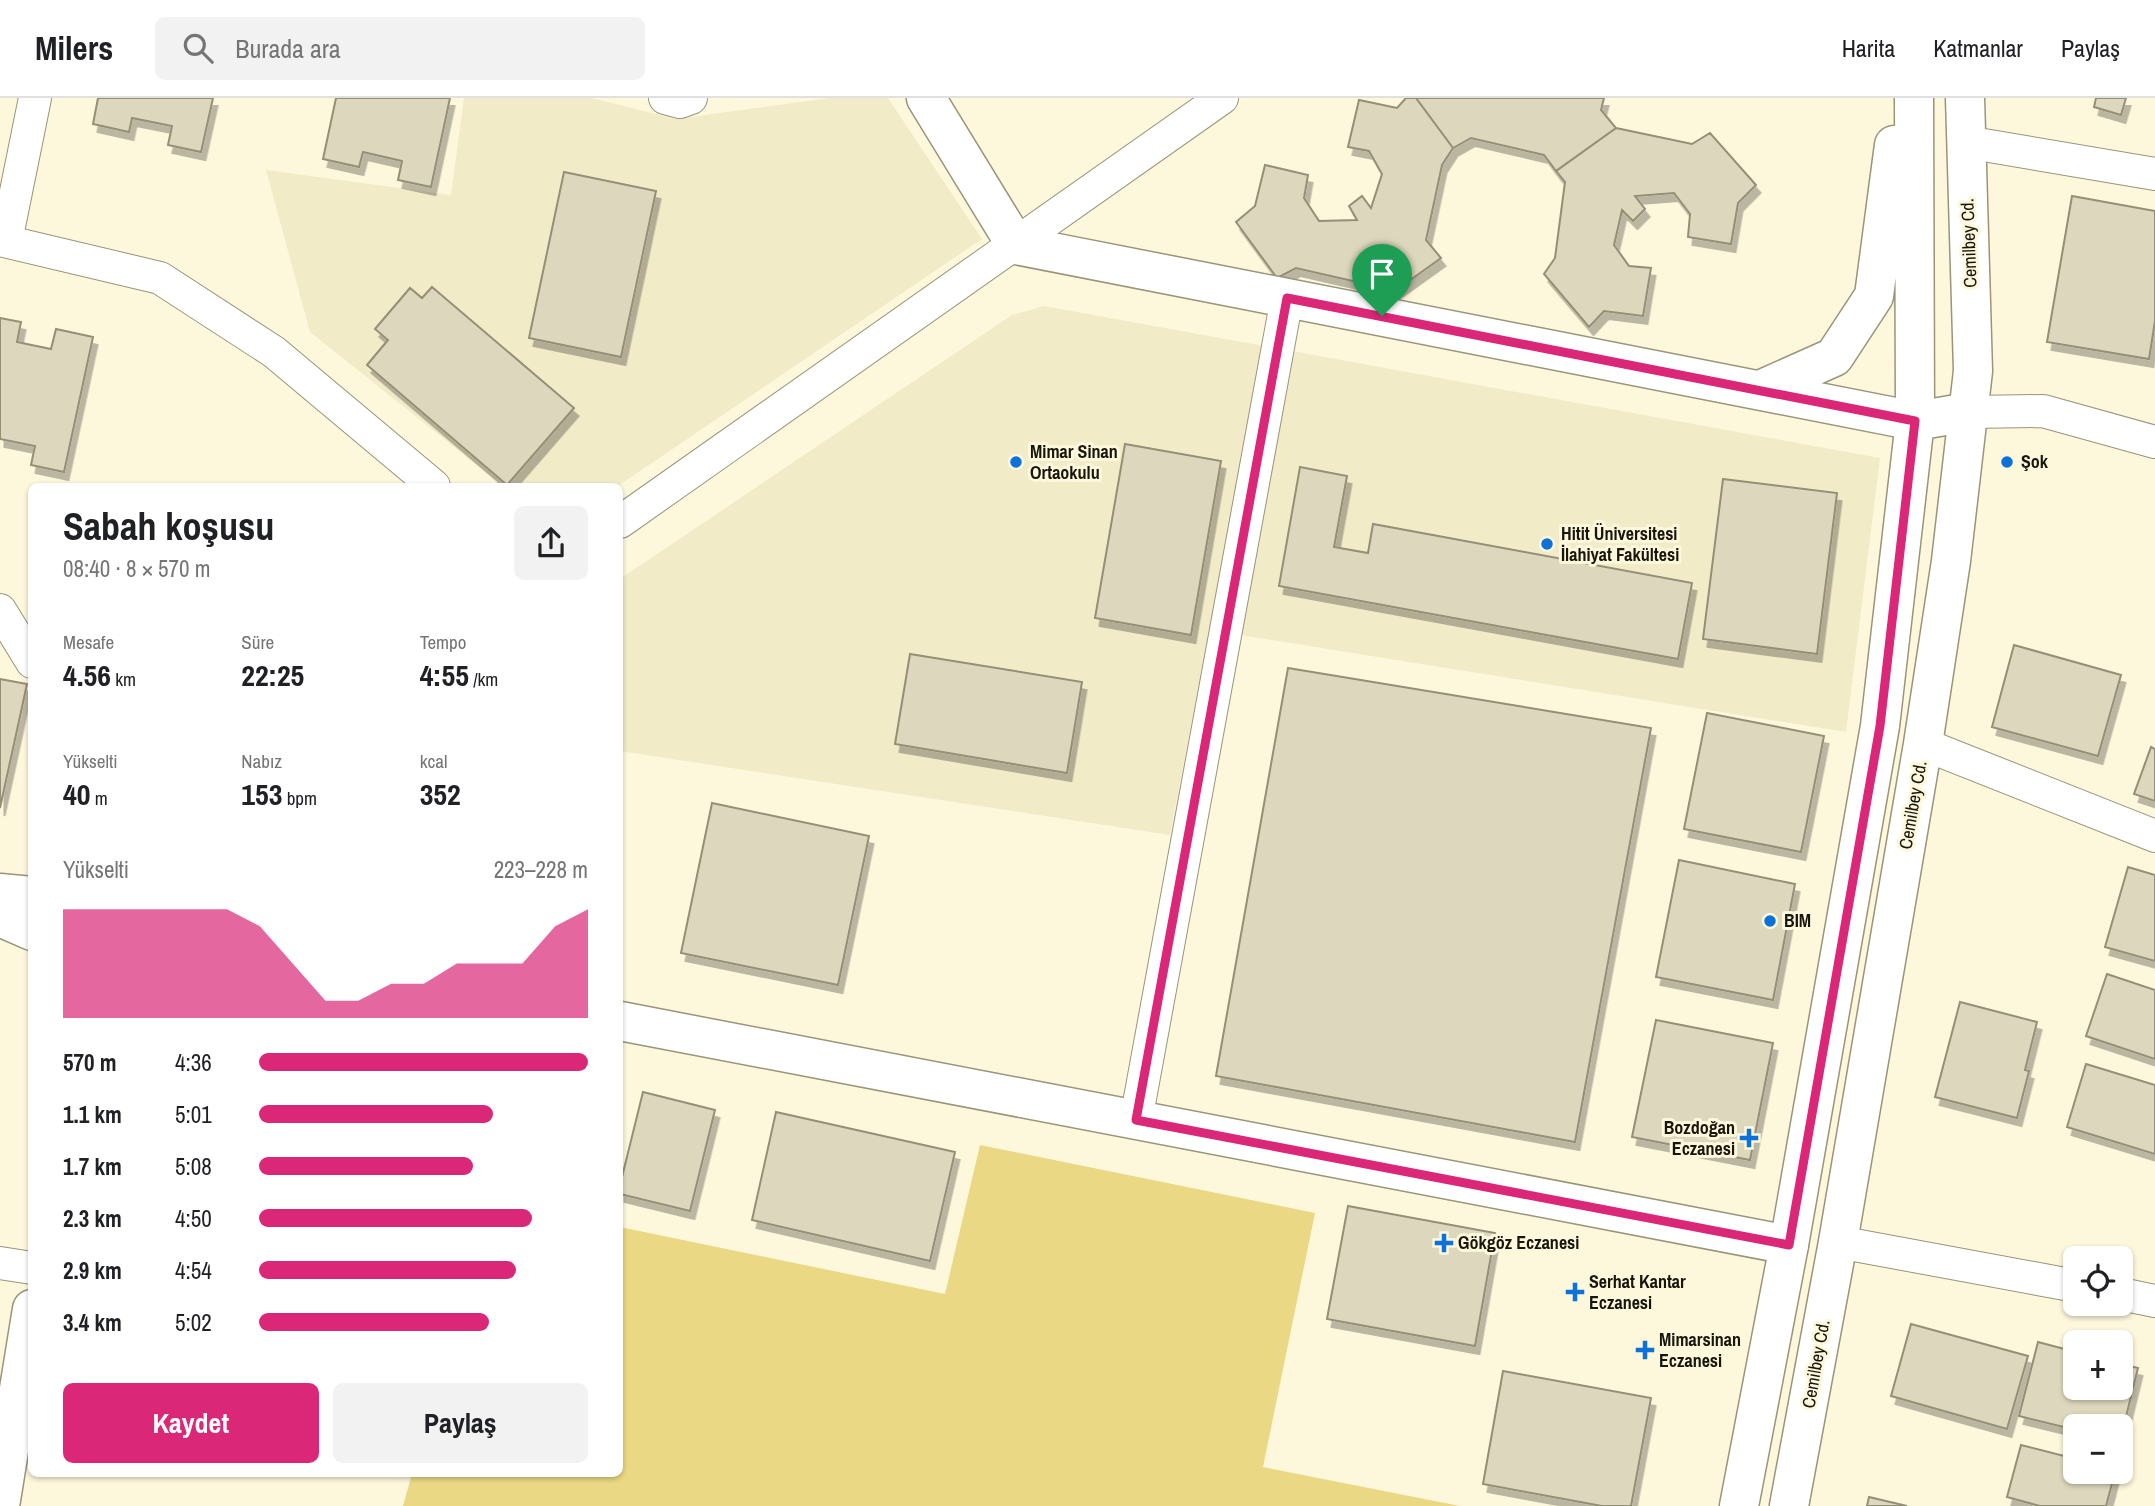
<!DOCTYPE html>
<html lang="tr">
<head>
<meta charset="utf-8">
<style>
	body { margin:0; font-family:"Archivo Narrow",sans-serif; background:#f2f2f2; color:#202124; height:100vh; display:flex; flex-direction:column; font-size:26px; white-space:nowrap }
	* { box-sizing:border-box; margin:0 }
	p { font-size:23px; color:#757577 }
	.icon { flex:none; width:38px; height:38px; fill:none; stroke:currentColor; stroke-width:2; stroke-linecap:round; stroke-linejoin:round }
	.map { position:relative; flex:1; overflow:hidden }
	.side { position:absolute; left:28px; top:385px; width:595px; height:994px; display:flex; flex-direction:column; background:#fff; border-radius:10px; box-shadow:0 2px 5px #0004 }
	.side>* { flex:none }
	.fabs { position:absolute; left:2063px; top:1148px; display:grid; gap:14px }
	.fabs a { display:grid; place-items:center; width:70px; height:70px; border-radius:10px; background:#fff; box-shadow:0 2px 5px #0004; font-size:35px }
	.pin { position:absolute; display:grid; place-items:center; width:60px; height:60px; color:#fff; margin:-72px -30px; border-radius:50% 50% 50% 0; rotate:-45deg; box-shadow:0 0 7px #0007 }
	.pin .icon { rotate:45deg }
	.round { display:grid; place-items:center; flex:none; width:74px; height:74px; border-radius:10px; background:#f2f2f2 }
	.summary { display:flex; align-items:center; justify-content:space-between; height:119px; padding:0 35px }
	h1 { font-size:38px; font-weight:700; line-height:52px }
	.metrics { display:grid; grid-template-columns:repeat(3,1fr); gap:10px; height:119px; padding:7px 35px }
	.metrics div { display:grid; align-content:center }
	.metrics b { font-size:30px; font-weight:700 }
	.metrics small { font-size:19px; font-weight:400 }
	.metrics p { font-size:19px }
	.chart { height:196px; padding:14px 35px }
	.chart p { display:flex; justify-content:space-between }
	.chart svg { width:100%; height:126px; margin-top:7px; fill:#db2777; opacity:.7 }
	.action { display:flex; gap:14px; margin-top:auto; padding:14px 35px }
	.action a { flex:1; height:80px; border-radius:10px; background:#db2777; color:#fff; font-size:28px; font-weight:700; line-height:80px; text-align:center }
	.action a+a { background:#f2f2f2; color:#202124 }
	ul { padding:0 35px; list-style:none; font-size:23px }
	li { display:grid; grid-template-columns:112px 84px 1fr; align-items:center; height:52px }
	li i { height:18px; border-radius:9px; background:#db2777 }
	header { display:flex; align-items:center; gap:42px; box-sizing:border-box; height:98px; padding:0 35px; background:#fff; border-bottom:2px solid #e0e0e0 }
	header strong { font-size:33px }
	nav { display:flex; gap:38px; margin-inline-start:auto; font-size:24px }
	.search { width:490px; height:63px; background:#f2f2f2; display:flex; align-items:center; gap:18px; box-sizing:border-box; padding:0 24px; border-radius:10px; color:#757577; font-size:26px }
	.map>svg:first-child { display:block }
</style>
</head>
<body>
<header>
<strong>Milers</strong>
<div class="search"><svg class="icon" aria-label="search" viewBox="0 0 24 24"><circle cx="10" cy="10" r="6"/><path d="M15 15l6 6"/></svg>Burada ara</div>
<nav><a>Harita</a><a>Katmanlar</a><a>Paylaş</a></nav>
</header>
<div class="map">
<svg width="2155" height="1408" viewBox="0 0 2155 1408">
	<defs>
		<filter id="shadow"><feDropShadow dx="4.5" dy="8" stdDeviation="0" flood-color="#0004"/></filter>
	</defs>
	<rect width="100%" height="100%" fill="#fdf8dc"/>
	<path fill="#f2ebc8" d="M 464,0 L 591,0 L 676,21 L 830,0 L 888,0 L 982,141 L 618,388 L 503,388 L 310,234 L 266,72 L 451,97 Z
		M 1044,208 L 1880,360 L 1846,634 L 1209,532 L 1170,737 L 620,653 L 620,481 L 1012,217 Z"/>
	<path fill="#ebd884" d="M 980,1047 L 1315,1115 L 1263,1369 L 1460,1408 L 403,1408 L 412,1376 L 620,1376 L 620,1129 L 945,1196 Z"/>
	<path fill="#ddd8bd" stroke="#948f76" stroke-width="2" filter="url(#shadow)" d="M 98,0 L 213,0 L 201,54 L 168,47 L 172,28 L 132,20 L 129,34 L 93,26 Z
		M 336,0 L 450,0 L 431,89 L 398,82 L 402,63 L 363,54 L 359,69 L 323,61 Z
		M 1406,0 L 1416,0 L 1453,50 L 1442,67 L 1426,142 L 1441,160 L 1381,203 L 1370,187 L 1296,170 L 1277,180 L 1236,124 L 1255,108 L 1265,67 L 1308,77 L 1304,100 L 1319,123 L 1357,122 L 1349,108 L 1362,98 L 1371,110 L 1382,76 L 1369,53 L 1348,49 L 1359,2 L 1397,10 Z
		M 1416,0 L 1604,0 L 1601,12 L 1616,30 L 1556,73 L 1544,57 L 1471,40 L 1453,50 Z
		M 2096,0 L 2126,0 L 2121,17 L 2094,9 Z
		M 1616,30 L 1692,46 L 1710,35 L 1756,87 L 1738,105 L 1731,146 L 1688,139 L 1690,116 L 1674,95 L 1635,98 L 1645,111 L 1633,123 L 1622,112 L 1614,147 L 1629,168 L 1651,170 L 1643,218 L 1604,213 L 1589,229 L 1544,176 L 1555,160 L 1565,84 L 1556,73 Z
		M 564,74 L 656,93 L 621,259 L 529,240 Z
		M 2072,98 L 2155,113 L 2155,223 L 2149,261 L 2047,244 Z
		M 432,189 L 574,310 L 507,387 L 367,267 L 388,242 L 375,231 L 410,190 L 422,200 Z
		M 0,220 L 21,224 L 17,244 L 51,251 L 56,231 L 93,239 L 64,374 L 31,367 L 35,348 L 0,341 Z
		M 1125,346 L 1221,363 L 1191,537 L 1095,520 Z
		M 1300,369 L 1347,378 L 1334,449 L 1368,455 L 1373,426 L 1692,485 L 1678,561 L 1279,488 Z
		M 1723,381 L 1837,395 L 1817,556 L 1703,541 Z
		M 2014,547 L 2121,577 L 2098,658 L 1992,629 Z
		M 910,556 L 1082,584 L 1067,675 L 895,646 Z
		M 1288,570 L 1651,630 L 1575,1044 L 1216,978 Z
		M 0,581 L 27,586 L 0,710 Z
		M 1707,615 L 1824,638 L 1801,754 L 1684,731 Z
		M 2151,649 L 2155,651 L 2155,703 L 2134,696 Z
		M 712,705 L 869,738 L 838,887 L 681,855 Z
		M 1679,762 L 1795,786 L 1773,902 L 1656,879 Z
		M 2128,769 L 2155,777 L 2155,863 L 2105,849 Z
		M 2107,876 L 2155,892 L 2155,961 L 2086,938 Z
		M 1960,904 L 2037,924 L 2025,972 L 2029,973 L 2017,1020 L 1935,999 Z
		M 1656,922 L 1773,945 L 1750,1062 L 1632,1039 Z
		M 2086,966 L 2155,987 L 2155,1056 L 2067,1029 Z
		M 643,994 L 715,1012 L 690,1113 L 620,1096 L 620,1087 Z
		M 776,1014 L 955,1054 L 930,1163 L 752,1122 Z
		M 1348,1108 L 1495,1135 L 1475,1248 L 1327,1221 Z
		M 1911,1226 L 2028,1258 L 2007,1331 L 1891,1298 Z
		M 2038,1244 L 2076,1254 L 2076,1290 L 2121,1290 L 2121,1266 L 2138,1270 L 2121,1339 L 2121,1328 L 2076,1328 L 2076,1332 L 2019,1318 Z
		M 1503,1273 L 1651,1300 L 1631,1408 L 1602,1408 L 1483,1386 Z
		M 2021,1347 L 2076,1361 L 2076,1374 L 2115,1374 L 2106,1408 L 2040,1408 L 2007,1399 Z
		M 1869,1399 L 1907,1408 L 1867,1408 Z"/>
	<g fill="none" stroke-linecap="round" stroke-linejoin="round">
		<defs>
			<path id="minor" d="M 665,0 L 680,4 L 691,0
				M 1966,44 L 2155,76
				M 0,142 L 160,180 L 274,254 L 434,388
				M 6,143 L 35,0
				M 1969,314 L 2043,313 L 2155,344
				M 620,424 L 1222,0
				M 0,512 L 32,564
				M 1923,646 L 2155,738
				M 1136,1022 L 1287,200
				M 1838,1144 L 2076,1188
				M 0,1165 L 32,1170
				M 2121,1196 L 2155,1203"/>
			<path id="tertiary" d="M 926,0 L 1016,147 L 1915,323 L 1969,314
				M 0,795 L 32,798
				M 0,819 L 32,833
				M 620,923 L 1789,1147
				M 0,1408 L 32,1211"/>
			<path id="secondary" d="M 1760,292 L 1834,259 L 1874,198 L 1894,47
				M 1739,1408 L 1789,1147 L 1880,628 L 1915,323 L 1914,0
				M 1789,1408 L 1838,1144 L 1923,646 L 1951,463 L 1973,273 L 1965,0"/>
		</defs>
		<use href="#minor" stroke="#99947a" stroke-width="34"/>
		<use href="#tertiary" stroke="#99947a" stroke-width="41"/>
		<use href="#secondary" stroke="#99947a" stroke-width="41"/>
		<use href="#minor" stroke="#fff" stroke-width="32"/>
		<use href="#tertiary" stroke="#fff" stroke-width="38"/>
		<use href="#secondary" stroke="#fff" stroke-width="38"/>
	</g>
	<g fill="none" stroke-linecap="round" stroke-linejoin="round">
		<defs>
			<path id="route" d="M 1287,200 L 1915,323 L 1880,628 L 1789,1147 L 1136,1022 Z"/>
		</defs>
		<use href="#route" stroke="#fff" stroke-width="14"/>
		<use href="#route" stroke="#db2777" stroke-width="9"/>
	</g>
	<g fill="#0c72da" stroke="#fdf8dc" stroke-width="2.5">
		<circle cx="1016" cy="364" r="7"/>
		<circle cx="2007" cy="364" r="7"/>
		<circle cx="1547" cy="446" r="7"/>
		<circle cx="1770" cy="823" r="7"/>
		<path d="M1745.5 1029.5h7v7h7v7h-7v7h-7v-7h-7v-7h7z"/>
		<path d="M1440.5 1134.5h7v7h7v7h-7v7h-7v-7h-7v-7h7z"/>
		<path d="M1571.5 1183.5h7v7h7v7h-7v7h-7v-7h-7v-7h7z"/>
		<path d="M1641.5 1241.5h7v7h7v7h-7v7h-7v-7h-7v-7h7z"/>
	</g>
	<g text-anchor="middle" stroke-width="6" stroke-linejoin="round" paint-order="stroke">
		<g font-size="18" fill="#18160c" stroke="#fdf8dc">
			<text transform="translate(1969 145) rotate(-92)" y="6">Cemilbey Cd.</text>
			<text transform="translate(1913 707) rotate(-80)" y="6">Cemilbey Cd.</text>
			<text transform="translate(1816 1266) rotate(-80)" y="6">Cemilbey Cd.</text>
		</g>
		<g font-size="18" font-weight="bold" fill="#18160c" stroke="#fdf8dc" text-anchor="start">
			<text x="1030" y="360">Mimar Sinan<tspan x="1030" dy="21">Ortaokulu</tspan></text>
			<text x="2021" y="370">Şok</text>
			<text x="1561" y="442">Hitit Üniversitesi<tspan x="1561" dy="21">İlahiyat Fakültesi</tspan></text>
			<text x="1784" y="829">BIM</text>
			<text x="1735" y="1036" text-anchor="end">Bozdoğan<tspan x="1735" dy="21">Eczanesi</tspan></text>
			<text x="1458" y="1151">Gökgöz Eczanesi</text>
			<text x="1589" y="1190">Serhat Kantar<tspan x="1589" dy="21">Eczanesi</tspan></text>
			<text x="1659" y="1248">Mimarsinan<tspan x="1659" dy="21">Eczanesi</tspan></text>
		</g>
	</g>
</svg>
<div class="fabs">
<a><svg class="icon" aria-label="locate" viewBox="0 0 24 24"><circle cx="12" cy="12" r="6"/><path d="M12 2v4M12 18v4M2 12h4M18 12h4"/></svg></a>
<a>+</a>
<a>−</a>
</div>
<div class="pin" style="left:1382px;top:218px;background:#1e9e55"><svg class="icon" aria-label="arrive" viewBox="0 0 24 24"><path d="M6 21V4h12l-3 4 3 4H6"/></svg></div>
<section class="side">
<div class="summary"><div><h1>Sabah koşusu</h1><p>08:40 · 8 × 570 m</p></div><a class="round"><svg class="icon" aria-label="share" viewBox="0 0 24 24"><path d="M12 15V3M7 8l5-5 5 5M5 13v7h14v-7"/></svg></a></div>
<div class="metrics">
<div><p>Mesafe</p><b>4.56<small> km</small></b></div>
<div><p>Süre</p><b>22:25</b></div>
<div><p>Tempo</p><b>4:55<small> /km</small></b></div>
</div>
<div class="metrics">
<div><p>Yükselti</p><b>40<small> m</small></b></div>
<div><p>Nabız</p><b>153<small> bpm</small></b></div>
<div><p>kcal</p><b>352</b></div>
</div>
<div class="chart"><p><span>Yükselti</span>223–228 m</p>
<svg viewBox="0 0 160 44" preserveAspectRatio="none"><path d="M0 44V6L10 6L20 6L30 6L40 6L50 6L60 12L70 25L80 38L90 38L100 32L110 32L120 25L130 25L140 25L150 12L160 6V44z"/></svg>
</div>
<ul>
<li><b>570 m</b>4:36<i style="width:100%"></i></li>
<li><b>1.1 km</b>5:01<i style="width:71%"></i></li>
<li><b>1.7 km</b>5:08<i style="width:65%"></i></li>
<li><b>2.3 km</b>4:50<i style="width:83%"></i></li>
<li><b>2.9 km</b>4:54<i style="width:78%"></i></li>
<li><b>3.4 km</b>5:02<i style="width:70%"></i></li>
</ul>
<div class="action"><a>Kaydet</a><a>Paylaş</a></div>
</section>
</div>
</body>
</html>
